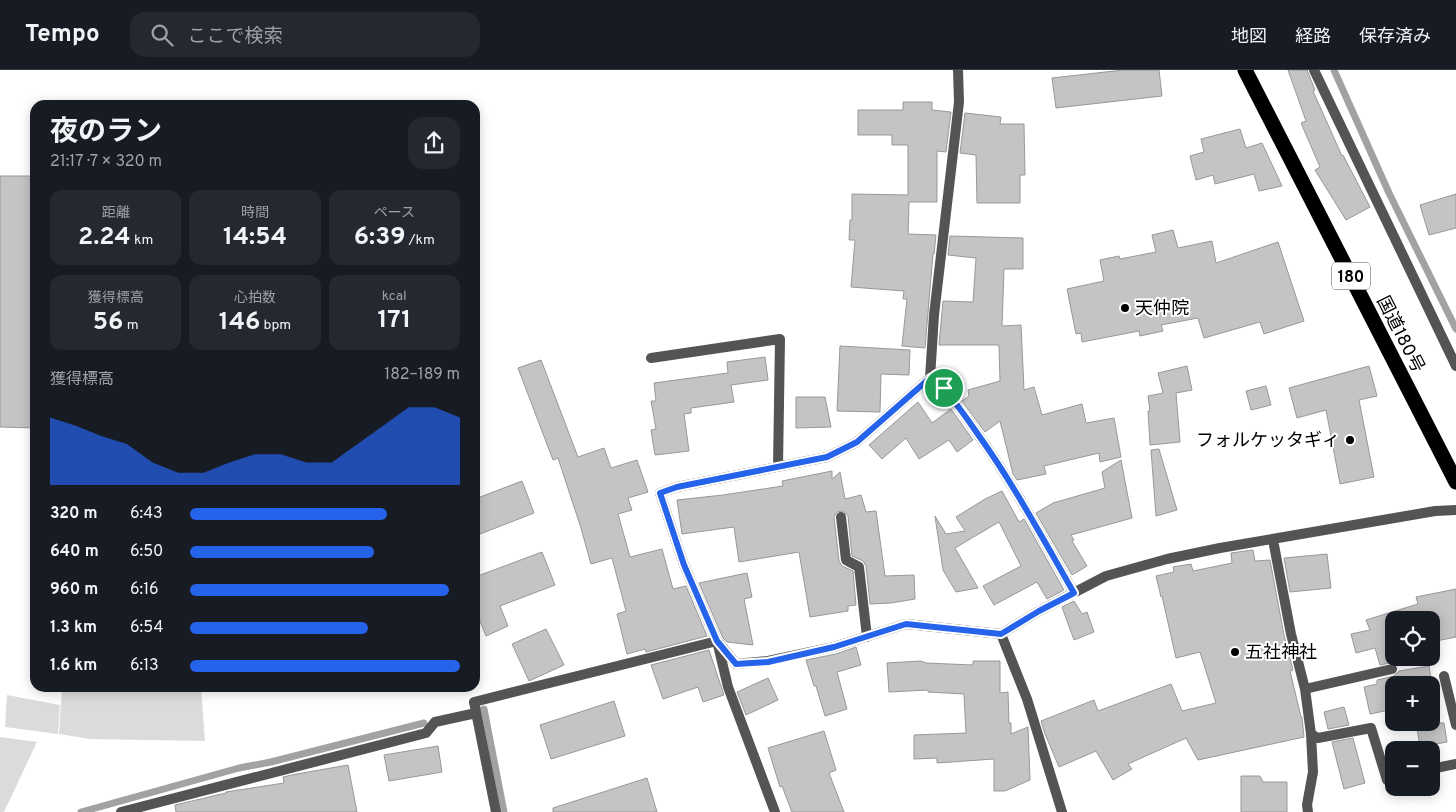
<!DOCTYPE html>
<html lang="ja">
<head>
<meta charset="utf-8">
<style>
	body { margin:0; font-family:Overpass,"Noto Sans JP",sans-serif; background:#242831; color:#f1f3f6; height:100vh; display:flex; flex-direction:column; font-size:19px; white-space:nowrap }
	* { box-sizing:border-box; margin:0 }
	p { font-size:16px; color:#9ea1a6 }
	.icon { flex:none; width:28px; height:28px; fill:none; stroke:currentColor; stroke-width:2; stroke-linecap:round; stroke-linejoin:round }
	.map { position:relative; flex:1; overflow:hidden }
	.sheet { position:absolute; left:30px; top:30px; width:450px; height:592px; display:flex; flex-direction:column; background:#171b24; border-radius:15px; box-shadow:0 2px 12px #0003 }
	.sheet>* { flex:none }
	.fabs { position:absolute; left:1385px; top:541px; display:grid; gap:10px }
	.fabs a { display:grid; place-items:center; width:55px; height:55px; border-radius:10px; background:#171b24; box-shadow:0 2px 12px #0003; font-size:25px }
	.pin { position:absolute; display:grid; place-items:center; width:42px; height:42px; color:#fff; margin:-21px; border:2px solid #fff; border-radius:50%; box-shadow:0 1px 5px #0007 }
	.round { display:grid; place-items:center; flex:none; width:52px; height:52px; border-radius:15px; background:#242831 }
	.headline { display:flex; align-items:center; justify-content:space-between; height:85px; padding:0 20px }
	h1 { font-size:28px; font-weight:700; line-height:38px }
	.figures { display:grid; grid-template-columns:repeat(3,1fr); gap:8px; height:85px; padding:5px 20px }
	.figures div { display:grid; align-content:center; border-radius:12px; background:#242831; text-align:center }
	.figures b { font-size:25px; font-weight:700 }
	.figures small { font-size:14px; font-weight:400 }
	.figures p { font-size:14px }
	.chart { height:140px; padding:10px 20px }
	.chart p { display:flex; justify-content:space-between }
	.chart svg { width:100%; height:90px; margin-top:5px; fill:#2563eb; opacity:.7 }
	ul { padding:0 20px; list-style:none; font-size:16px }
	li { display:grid; grid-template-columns:80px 60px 1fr; align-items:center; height:38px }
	li i { height:12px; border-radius:6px; background:#2563eb }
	header { display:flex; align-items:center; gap:30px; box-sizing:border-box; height:70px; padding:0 25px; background:#171b24; border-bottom:1px solid #363941 }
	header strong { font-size:24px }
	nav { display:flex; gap:28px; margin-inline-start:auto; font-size:18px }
	.search { width:350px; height:45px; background:#242831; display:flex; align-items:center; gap:12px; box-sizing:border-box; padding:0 18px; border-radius:15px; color:#9ea1a6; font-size:19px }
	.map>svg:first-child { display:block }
</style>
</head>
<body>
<header>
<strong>Tempo</strong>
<div class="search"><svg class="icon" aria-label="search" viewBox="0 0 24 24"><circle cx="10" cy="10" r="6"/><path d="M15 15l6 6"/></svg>ここで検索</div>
<nav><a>地図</a><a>経路</a><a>保存済み</a></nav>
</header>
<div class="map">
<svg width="1456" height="742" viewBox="0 0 1456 742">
	<rect width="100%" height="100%" fill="#fff"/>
	<path fill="#dbdbdb" d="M 62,618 L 201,618 L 205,671 L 90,669 L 59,664 Z
		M 7,625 L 60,635 L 58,664 L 5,657 Z
		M 0,667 L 37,672 L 4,742 L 0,742 Z"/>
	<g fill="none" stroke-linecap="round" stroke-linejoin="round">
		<path stroke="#a2a2a2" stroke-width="7" d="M 1334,0 L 1389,123 L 1456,259
			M 479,641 L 484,639 L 504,742
			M 81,742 L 239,698 L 271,692 L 424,653"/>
	</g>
	<path fill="#c4c4c4" stroke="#989898" d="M 1123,0 L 1159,0 L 1162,26 L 1056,38 L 1052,8 Z
		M 1288,0 L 1307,0 L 1315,20 L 1313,21 L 1342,86 L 1343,85 L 1370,137 L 1346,150 L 1315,100 L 1320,97 L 1301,53 L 1306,51 Z
		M 903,32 L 932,32 L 932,40 L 951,42 L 946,82 L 937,81 L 937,132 L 909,132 L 908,164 L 936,165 L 934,184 L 933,184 L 925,278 L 902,276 L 907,229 L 903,229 L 904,221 L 851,217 L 855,170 L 849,170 L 850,150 L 852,150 L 852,124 L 908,125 L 908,75 L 892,75 L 892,65 L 858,65 L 858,40 L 903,40 Z
		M 965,43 L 1001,47 L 1000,54 L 1024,54 L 1025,105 L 1020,105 L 1020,133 L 977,133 L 976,85 L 960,83 Z
		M 1240,59 L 1246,78 L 1262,73 L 1282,116 L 1259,121 L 1254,104 L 1215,114 L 1213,105 L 1196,110 L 1190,86 L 1204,82 L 1201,69 Z
		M 0,106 L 35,106 L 35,358 L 0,357 Z
		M 1456,124 L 1456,158 L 1429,165 L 1420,135 Z
		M 1173,160 L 1178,178 L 1212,171 L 1216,193 L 1278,172 L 1304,251 L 1264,264 L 1260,252 L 1204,268 L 1198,248 L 1161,255 L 1163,261 L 1140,266 L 1139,261 L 1082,272 L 1081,263 L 1076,264 L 1067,219 L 1104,211 L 1100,190 L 1119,186 L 1120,189 L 1156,182 L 1152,165 Z
		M 950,166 L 1023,168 L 1023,199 L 1004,199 L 1002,256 L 1021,255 L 1024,320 L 1034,317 L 1042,345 L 1082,334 L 1086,353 L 1114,348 L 1121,387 L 1100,392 L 1099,383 L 1044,396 L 1046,404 L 1017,410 L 1013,404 L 1000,351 L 985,362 L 962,331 L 969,326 L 968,320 L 1000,311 L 999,275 L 939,275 L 943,231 L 973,232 L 976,188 L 948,185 Z
		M 840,276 L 910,280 L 909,305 L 881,304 L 880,342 L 837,341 Z
		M 765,287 L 768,310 L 731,315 L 734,332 L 691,338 L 691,343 L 684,344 L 689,381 L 655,385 L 651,360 L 656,359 L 651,331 L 656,331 L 654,313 L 728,303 L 727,292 Z
		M 541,290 L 578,387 L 604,378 L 611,398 L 637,390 L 648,422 L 628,428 L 632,440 L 618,444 L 630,487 L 662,479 L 673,519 L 686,516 L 707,566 L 646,582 L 645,579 L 627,584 L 617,544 L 626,541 L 612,488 L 591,494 L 581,458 L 558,388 L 553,390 L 518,298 Z
		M 1187,296 L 1192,320 L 1176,323 L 1180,372 L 1150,375 L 1148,341 L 1150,341 L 1148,326 L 1163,323 L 1158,303 Z
		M 1369,296 L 1377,326 L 1359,330 L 1374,407 L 1340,414 L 1326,340 L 1297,348 L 1289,318 Z
		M 1266,316 L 1271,335 L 1251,340 L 1246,321 Z
		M 796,327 L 825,327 L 831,357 L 796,358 Z
		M 918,332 L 932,353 L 951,339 L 973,370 L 957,382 L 949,370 L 919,389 L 906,368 L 882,389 L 869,375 Z
		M 1159,379 L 1177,440 L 1156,446 L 1151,380 Z
		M 1121,390 L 1132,448 L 1071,465 L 1074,470 L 1072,471 L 1087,496 L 1072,505 L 1036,443 L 1053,433 L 1105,418 L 1102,402 Z
		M 832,401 L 832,409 L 840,402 L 845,429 L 861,425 L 866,442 L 876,441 L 885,506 L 914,505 L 915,529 L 891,533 L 870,534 L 866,496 L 863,491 L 852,486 L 848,446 L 843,441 L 837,442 L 834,447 L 839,491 L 842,496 L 853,501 L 856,535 L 848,536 L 848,541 L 810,547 L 799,482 L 739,492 L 734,457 L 682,464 L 677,430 L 723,425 L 783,416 L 782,411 Z
		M 522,411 L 534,443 L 475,466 L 475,429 Z
		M 1002,421 L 1019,452 L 1024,449 L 1064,520 L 1047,529 L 1037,512 L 994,535 L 983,516 L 1021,496 L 999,452 L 955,478 L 978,518 L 956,522 L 943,500 L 935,446 L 946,464 L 965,461 L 956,447 L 985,429 Z
		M 1253,480 L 1255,491 L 1270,490 L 1284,565 L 1293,600 L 1290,601 L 1301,647 L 1302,647 L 1304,667 L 1198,690 L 1186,668 L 1128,694 L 1132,699 L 1113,710 L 1096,681 L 1059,697 L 1045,664 L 1041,651 L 1094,630 L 1098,641 L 1171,614 L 1182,641 L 1216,633 L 1200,582 L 1176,588 L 1162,526 L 1161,527 L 1156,506 L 1174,502 L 1173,497 L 1191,494 L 1193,501 L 1232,493 L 1231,483 Z
		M 542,482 L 555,515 L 500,536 L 508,556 L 486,566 L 475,539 L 475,507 Z
		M 1327,484 L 1331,518 L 1290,522 L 1284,488 Z
		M 747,503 L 752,527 L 744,529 L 753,575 L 727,572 L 723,568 L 699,513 Z
		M 1456,519 L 1456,567 L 1431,572 L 1431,550 L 1394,550 L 1394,592 L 1380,595 L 1375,578 L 1356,583 L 1351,564 L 1370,560 L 1366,550 L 1418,534 L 1416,527 Z
		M 1074,531 L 1082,544 L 1087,542 L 1094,562 L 1074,570 L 1062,537 Z
		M 546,559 L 564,595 L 529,611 L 512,574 Z
		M 856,577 L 861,595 L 837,602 L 847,639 L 825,646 L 816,616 L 814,616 L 806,590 L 836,584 Z
		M 709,580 L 724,625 L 703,632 L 698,617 L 663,629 L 651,595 Z
		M 921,591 L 926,593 L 973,595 L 973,591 L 1000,591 L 1000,623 L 1008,622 L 1009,653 L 1011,653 L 1011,664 L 1028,657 L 1030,710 L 1005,721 L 994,721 L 994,689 L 937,693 L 937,688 L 914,689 L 914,665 L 966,663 L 964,624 L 928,622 L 928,620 L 889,622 L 887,593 Z
		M 1429,596 L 1432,615 L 1394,615 L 1394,639 L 1370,644 L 1364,617 L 1377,614 L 1377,610 L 1394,606 L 1399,601 Z
		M 768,608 L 778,630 L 746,645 L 737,622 Z
		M 614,631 L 625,666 L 551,689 L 540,655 Z
		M 1344,637 L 1349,655 L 1328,659 L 1324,642 Z
		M 1416,652 L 1444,653 L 1447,672 L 1420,677 Z
		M 824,661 L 836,700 L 829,703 L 844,742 L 792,742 L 782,716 L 780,717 L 768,678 Z
		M 1353,668 L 1365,713 L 1344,719 L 1332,672 Z
		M 438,676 L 442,702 L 389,711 L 384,685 Z
		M 348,695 L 357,742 L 176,742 L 175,735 L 226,723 L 226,722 L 284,713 L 283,707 L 297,704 Z
		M 1241,706 L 1260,706 L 1263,712 L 1287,712 L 1287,742 L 1241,742 Z
		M 647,708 L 657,742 L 553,742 L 553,738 Z"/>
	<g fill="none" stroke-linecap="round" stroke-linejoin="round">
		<path stroke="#545454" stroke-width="10" d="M 1314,0 L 1456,296
			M 651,288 L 780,269 L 778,397
			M 930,308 C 950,323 963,343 977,363 C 1013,413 1043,469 1074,523
			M 841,447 L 846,490 L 859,497 L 867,567
			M 1273,470 L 1291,564 L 1305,619 L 1311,664 L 1313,702 L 1307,735 L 1308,742
			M 1001,564 L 1027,629 L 1062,742
			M 719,573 L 736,594 L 768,591 L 834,577 L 906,554 L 1001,564 L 1039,541 L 1106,506 L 1167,489 L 1220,478 L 1435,441 L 1456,440
			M 1444,606 L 1456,655
			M 1305,619 L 1392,599
			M 1311,664 L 1318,668 L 1371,658 L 1387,710 L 1394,708
			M 1431,699 L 1456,694
			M 121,742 L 426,663 L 435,652 L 476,643
			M 496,742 L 474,632 L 717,571
			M 775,742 L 728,617 L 717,571 L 684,495 L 660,423 L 677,417 L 827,387 L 857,372 L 930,308 L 934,245 L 959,32 L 958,0"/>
		<path stroke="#000" stroke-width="15" d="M 1245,0 L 1456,412"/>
	</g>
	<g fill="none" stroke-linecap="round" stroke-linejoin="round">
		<defs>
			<path id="route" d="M 930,308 C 950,323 963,343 977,363 C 1013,413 1043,469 1074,523 L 1039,541 L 1001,564 L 906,554 L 834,577 L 768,592 L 736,594 L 717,571 L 684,495 L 660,423 L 677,417 L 827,387 L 857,372 Z"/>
		</defs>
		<use href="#route" stroke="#fff" stroke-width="10"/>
		<use href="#route" stroke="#2563eb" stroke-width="6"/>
	</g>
	<g fill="#000" stroke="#fff" stroke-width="2">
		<circle cx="1125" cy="238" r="5"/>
		<circle cx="1350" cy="370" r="5"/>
		<circle cx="1235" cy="582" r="5"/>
	</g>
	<g text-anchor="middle" stroke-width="4" stroke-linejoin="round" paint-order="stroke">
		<rect fill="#fff" stroke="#4c4c4c" stroke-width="1" x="1332" y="192.5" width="38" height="27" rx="4"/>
		<g font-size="16" font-weight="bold" fill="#000">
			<text x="1351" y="212">180</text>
		</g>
		<g font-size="18" fill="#000" stroke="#fff" text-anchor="start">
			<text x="1135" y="244">天仲院</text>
			<text x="1340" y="376" text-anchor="end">フォルケッタギィ</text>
			<text x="1245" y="588">五社神社</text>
		</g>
		<g font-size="18" fill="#000" stroke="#fff">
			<text transform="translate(1401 264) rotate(63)" y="6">国道180号</text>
		</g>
	</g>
</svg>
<div class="fabs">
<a><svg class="icon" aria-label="locate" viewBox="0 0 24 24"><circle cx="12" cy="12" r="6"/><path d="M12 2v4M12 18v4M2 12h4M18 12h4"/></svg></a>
<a>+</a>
<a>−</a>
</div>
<div class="pin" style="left:944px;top:318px;background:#1e9e55"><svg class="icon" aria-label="arrive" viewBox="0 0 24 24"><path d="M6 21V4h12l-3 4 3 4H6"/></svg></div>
<section class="sheet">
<div class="headline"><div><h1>夜のラン</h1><p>21:17 · 7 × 320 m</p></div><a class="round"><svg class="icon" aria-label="share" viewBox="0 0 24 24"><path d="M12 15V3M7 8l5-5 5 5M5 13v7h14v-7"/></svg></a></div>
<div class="figures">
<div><p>距離</p><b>2.24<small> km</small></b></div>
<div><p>時間</p><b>14:54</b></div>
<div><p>ペース</p><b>6:39<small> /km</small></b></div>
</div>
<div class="figures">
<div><p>獲得標高</p><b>56<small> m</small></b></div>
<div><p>心拍数</p><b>146<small> bpm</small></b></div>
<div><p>kcal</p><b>171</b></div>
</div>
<div class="chart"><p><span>獲得標高</span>182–189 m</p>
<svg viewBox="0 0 160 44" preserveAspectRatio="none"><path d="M0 44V11L10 15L20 20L30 24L40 33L50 38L60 38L70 33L80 29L90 29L100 33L110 33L120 24L130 15L140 6L150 6L160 11V44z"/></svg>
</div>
<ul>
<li><b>320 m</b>6:43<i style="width:73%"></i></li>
<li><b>640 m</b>6:50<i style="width:68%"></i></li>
<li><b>960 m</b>6:16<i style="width:96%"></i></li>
<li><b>1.3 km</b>6:54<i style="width:66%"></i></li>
<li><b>1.6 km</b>6:13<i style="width:100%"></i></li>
</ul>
</section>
</div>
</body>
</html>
